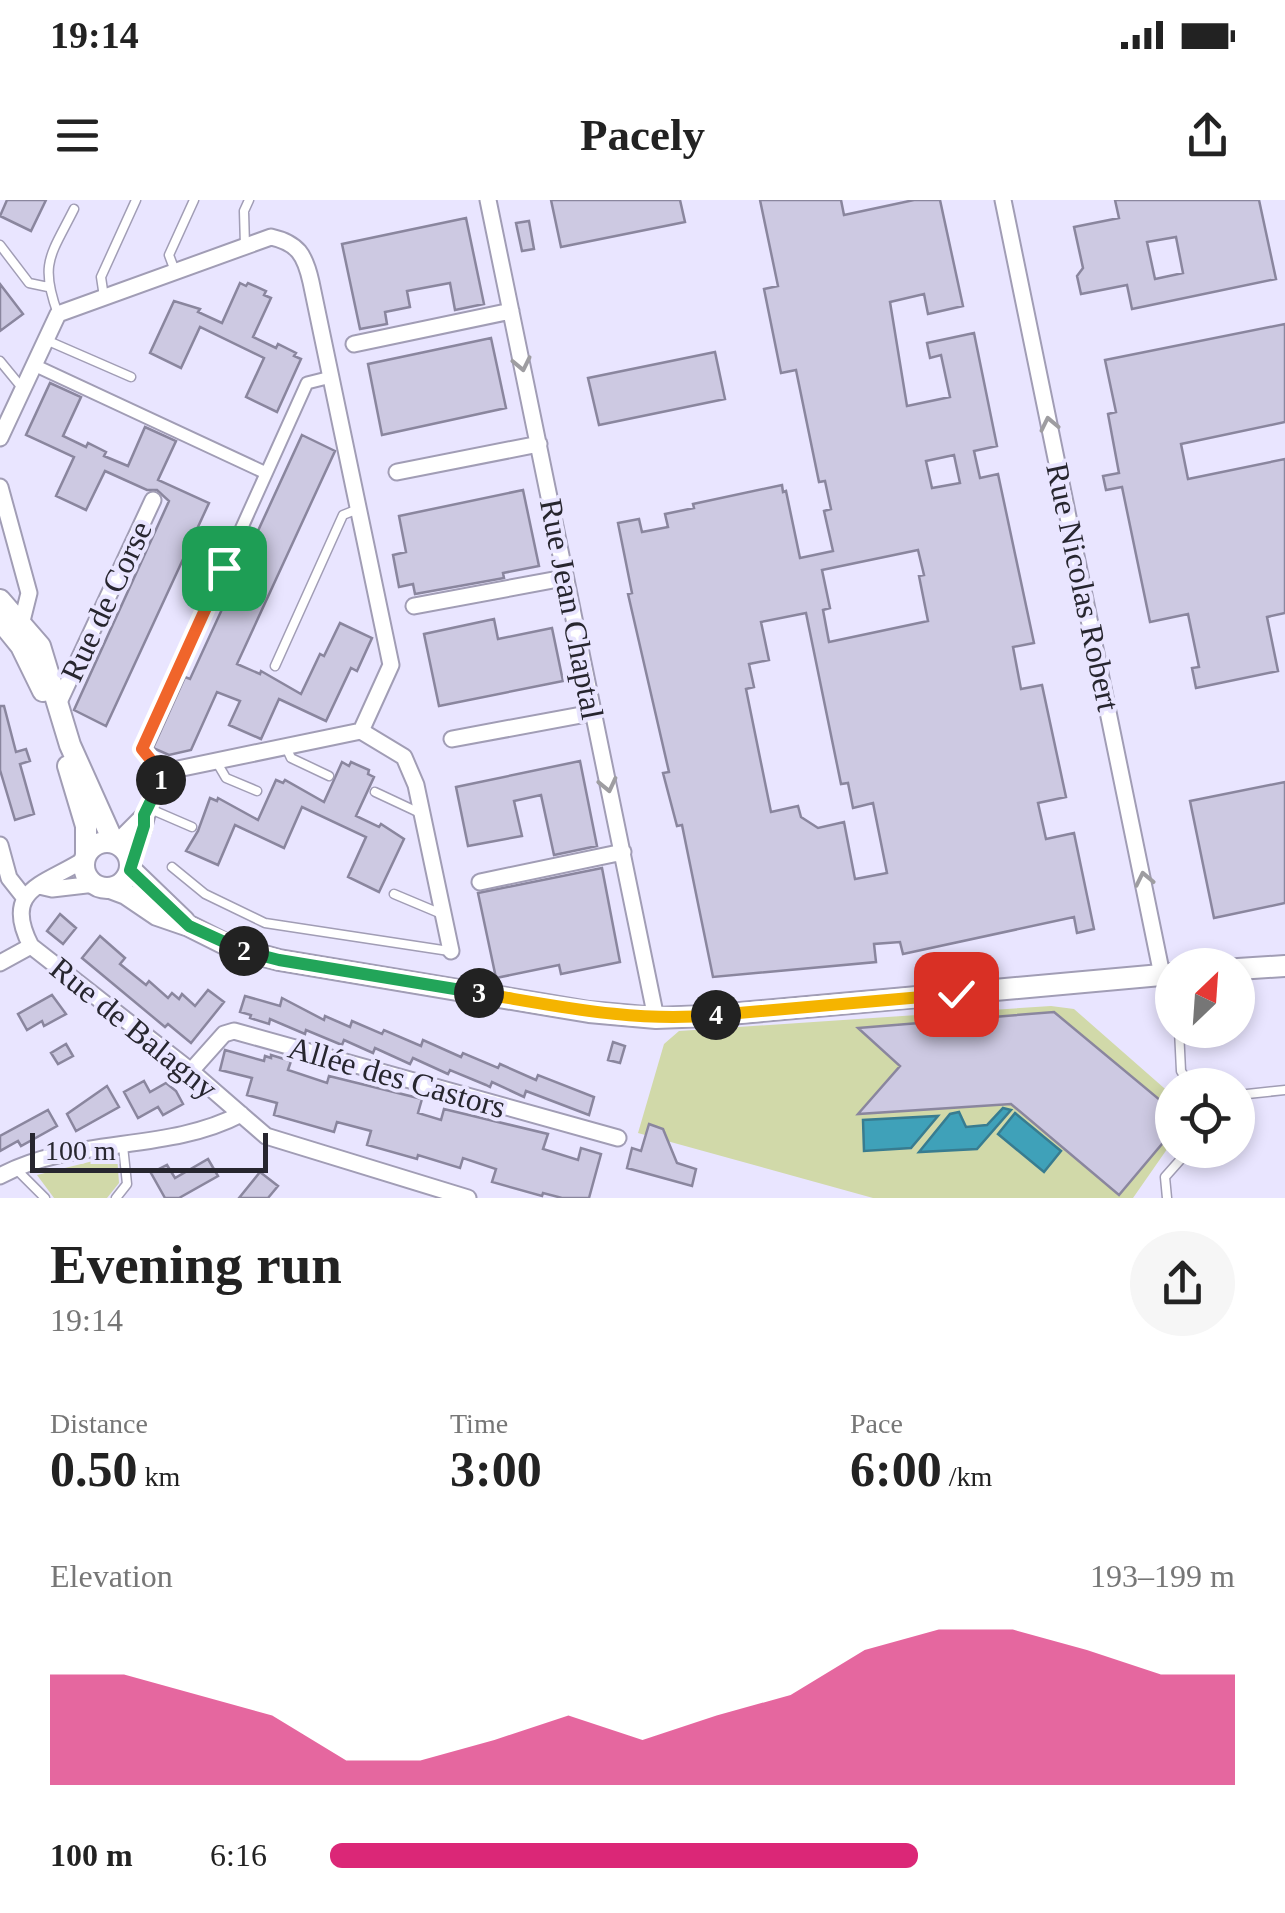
<!DOCTYPE html>
<html lang="en">
<head>
<meta charset="utf-8">
<style>
	body { margin:0; font-family:"Times New Roman",serif; background:#f6f6f6; color:#222; height:100vh; display:flex; flex-direction:column; font-size:38px; white-space:nowrap }
	* { box-sizing:border-box; margin:0 }
	p { font-size:32px; color:#767676 }
	.icon { flex:none; width:55px; height:55px; fill:none; stroke:currentColor; stroke-width:2; stroke-linecap:round; stroke-linejoin:round }
	.map { position:relative; height:998px; overflow:hidden }
	.panel { display:flex; flex-direction:column; background:#fff; flex:1 }
	.panel>* { flex:none }
	.needle { width:65px; rotate:25deg }
	.fabs { position:absolute; left:1155px; top:748px; display:grid; gap:20px }
	.fabs a { display:grid; place-items:center; width:100px; height:100px; border-radius:50%; background:#fff; box-shadow:0 5px 15px #0003; font-size:50px }
	.scale { position:absolute; left:30px; bottom:25px; width:238px; box-sizing:border-box; padding-left:10px; border:5px solid #27262f; border-top:0; font-size:28px; line-height:35px; white-space:nowrap; color:#27262f; -webkit-text-stroke:8px #e9e5ff; paint-order:stroke }
	.pin { position:absolute; display:grid; place-items:center; width:85px; height:85px; color:#fff; margin:-42px; border-radius:20px; box-shadow:0 5px 15px #0006 }
	.km { position:absolute; width:50px; height:50px; margin:-25px; border-radius:50%; background:#222; color:#fff; font-size:28px; line-height:50px; text-align:center }
	.round { display:grid; place-items:center; flex:none; width:105px; height:105px; border-radius:52px; background:#f6f6f6 }
	.headline { display:flex; align-items:center; justify-content:space-between; height:170px; padding:0 50px }
	h1 { font-size:55px; font-weight:800; line-height:75px }
	.stats { display:grid; grid-template-columns:repeat(3,1fr); gap:15px; height:170px; padding:10px 50px }
	.stats div { display:grid; align-content:center }
	.stats b { font-size:50px; font-weight:800 }
	.stats small { font-size:28px; font-weight:400 }
	.stats p { font-size:28px }
	.chart { height:280px; padding:20px 50px }
	.chart p { display:flex; justify-content:space-between }
	.chart svg { width:100%; height:180px; margin-top:10px; fill:#db2777; opacity:.7 }
	ul { padding:0 50px; list-style:none; font-size:32px }
	li { display:grid; grid-template-columns:160px 120px 1fr; align-items:center; height:75px }
	li i { height:25px; border-radius:12px; background:#db2777 }
	.status { display:flex; justify-content:space-between; align-items:center; height:70px; padding:0 50px; background:#fff; direction:ltr }
	.status svg { height:28px; fill:currentColor }
	header { display:flex; justify-content:space-between; align-items:center; height:130px; padding:0 50px; background:#fff; font-size:45px; font-weight:800 }
	.map>svg:first-child { display:block }
</style>
</head>
<body>
<div class="status"><b>19:14</b><svg viewBox="0 0 49 12"><path d="M0 12V9h3v3zM5 12V6h3v6zM10 12V3h3v9zM15 12V0h3v12zM26 1h20v11H26zM47 4h2v5h-2z"/></svg></div>
<header><svg class="icon" aria-label="menu" viewBox="0 0 24 24"><path d="M4 6h16M4 12h16M4 18h16"/></svg>Pacely<svg class="icon" aria-label="share" viewBox="0 0 24 24"><path d="M12 15V3M7 8l5-5 5 5M5 13v7h14v-7"/></svg></header>
<div class="map">
<svg width="1285" height="998" viewBox="0 0 1285 998">
	<rect width="100%" height="100%" fill="#e9e5ff"/>
	<path fill="#d1d9a9" d="M 1051,806 L 1074,809 L 1172,895 L 1172,942 L 1133,998 L 873,998 L 638,933 L 664,844 L 679,831 Z
		M 117,955 L 119,983 L 107,998 L 54,998 L 37,975 Z"/>
	<path fill="#3fa1b9" stroke="#387c90" stroke-width="2.5" d="M 1003,908 L 1011,910 L 977,949 L 919,952 L 950,914 L 959,912 L 966,927 L 987,925 Z
		M 1015,913 L 1061,951 L 1044,972 L 998,934 Z
		M 938,916 L 911,948 L 864,951 L 863,920 Z"/>
	<path fill="#cdc9e2" stroke="#8a869e" stroke-width="2.5" fill-rule="evenodd" d="M 7,0 L 46,0 L 31,31 L 0,16 Z
		M 551,0 L 680,0 L 685,22 L 561,47 Z
		M 760,0 L 841,0 L 844,15 L 914,0 L 940,0 L 963,106 L 928,114 L 924,94 L 890,102 L 907,206 L 950,197 L 941,155 L 930,158 L 927,143 L 974,133 L 997,246 L 974,251 L 980,278 L 998,274 L 1034,443 L 1013,447 L 1021,489 L 1042,485 L 1066,597 L 1038,603 L 1046,639 L 1074,633 L 1094,729 L 1077,733 L 1074,717 L 903,754 L 900,742 L 874,744 L 876,762 L 713,777 L 682,625 L 677,626 L 663,573 L 669,572 L 628,394 L 632,393 L 618,323 L 639,319 L 642,332 L 668,327 L 665,314 L 694,308 L 693,304 L 782,285 L 783,292 L 786,291 L 800,358 L 833,351 L 824,311 L 831,309 L 825,281 L 819,282 L 796,170 L 781,173 L 764,89 L 778,86 ZM 954,255 L 960,283 L 932,288 L 926,261 ZM 918,350 L 924,375 L 919,376 L 928,421 L 829,442 L 823,410 L 830,408 L 822,370 ZM 806,413 L 841,584 L 848,583 L 853,608 L 873,603 L 887,673 L 855,679 L 844,622 L 818,628 L 801,617 L 798,606 L 771,612 L 746,489 L 754,487 L 749,464 L 769,460 L 761,422 Z
		M 1115,0 L 1259,0 L 1276,79 L 1132,109 L 1127,85 L 1081,94 L 1077,76 L 1083,68 L 1074,27 L 1119,18 ZM 1176,37 L 1183,73 L 1155,79 L 1147,42 Z
		M 466,18 L 484,104 L 455,110 L 450,83 L 407,91 L 410,107 L 385,112 L 387,124 L 360,129 L 342,44 Z
		M 529,21 L 534,49 L 522,51 L 516,23 Z
		M 240,83 L 246,86 L 248,83 L 266,91 L 264,95 L 271,98 L 253,137 L 276,148 L 278,144 L 296,153 L 294,156 L 301,159 L 277,212 L 246,197 L 264,158 L 200,127 L 181,168 L 150,153 L 174,101 L 200,109 L 198,112 L 222,123 Z
		M 0,84 L 23,114 L 0,131 Z
		M 1285,124 L 1285,222 L 1181,244 L 1188,279 L 1285,259 L 1285,413 L 1267,417 L 1278,471 L 1196,488 L 1192,468 L 1199,467 L 1188,414 L 1150,422 L 1122,287 L 1106,290 L 1103,276 L 1119,273 L 1108,214 L 1116,212 L 1105,160 Z
		M 491,138 L 506,208 L 382,235 L 368,164 Z
		M 715,152 L 725,199 L 599,225 L 588,178 Z
		M 50,183 L 81,197 L 63,236 L 86,247 L 88,243 L 106,252 L 104,256 L 128,266 L 145,227 L 176,241 L 158,280 L 209,303 L 106,526 L 74,510 L 169,301 L 157,290 L 147,290 L 105,271 L 86,310 L 56,296 L 74,257 L 26,235 Z
		M 302,235 L 335,251 L 237,464 L 260,474 L 261,471 L 301,494 L 320,454 L 324,456 L 340,423 L 372,438 L 357,471 L 351,468 L 326,521 L 279,499 L 261,539 L 229,525 L 240,501 L 217,492 L 191,550 L 169,555 L 153,548 L 185,477 L 190,479 Z
		M 523,290 L 539,366 L 503,373 L 504,378 L 415,394 L 413,384 L 399,387 L 393,355 L 406,352 L 399,316 Z
		M 494,419 L 498,439 L 552,428 L 563,481 L 439,506 L 424,434 Z
		M 0,506 L 4,506 L 16,552 L 26,549 L 30,561 L 20,564 L 34,614 L 15,620 L 0,570 Z
		M 580,561 L 597,646 L 554,655 L 541,595 L 514,601 L 522,636 L 468,646 L 456,587 Z
		M 342,562 L 349,566 L 351,562 L 369,570 L 368,574 L 374,577 L 356,616 L 379,627 L 381,624 L 404,639 L 379,692 L 348,677 L 366,637 L 302,607 L 284,648 L 235,625 L 218,665 L 186,651 L 198,631 L 210,598 L 217,601 L 218,598 L 258,620 L 276,580 L 283,583 L 285,580 L 324,602 Z
		M 1285,582 L 1285,703 L 1214,718 L 1190,601 Z
		M 602,668 L 620,762 L 561,774 L 559,765 L 496,778 L 478,693 Z
		M 60,714 L 76,728 L 63,744 L 47,731 Z
		M 100,736 L 125,758 L 120,764 L 146,785 L 149,781 L 168,798 L 172,793 L 179,799 L 182,794 L 195,806 L 208,790 L 224,802 L 191,843 L 168,824 L 165,827 L 82,758 Z
		M 52,795 L 66,814 L 44,826 L 42,821 L 27,830 L 18,814 Z
		M 245,796 L 280,806 L 282,798 L 324,820 L 325,816 L 350,827 L 352,821 L 382,834 L 384,830 L 421,846 L 423,840 L 461,857 L 463,853 L 498,868 L 500,864 L 536,880 L 538,875 L 594,897 L 589,915 L 526,891 L 524,897 L 492,882 L 490,887 L 486,885 L 450,870 L 448,874 L 413,858 L 410,864 L 375,848 L 373,853 L 344,840 L 342,845 L 306,830 L 305,834 L 270,819 L 269,824 L 250,818 L 251,815 L 240,812 Z
		M 1054,812 L 1172,910 L 1172,932 L 1119,995 L 1011,904 L 858,914 L 900,866 L 858,828 Z
		M 613,842 L 625,846 L 620,863 L 608,860 Z
		M 66,844 L 73,856 L 58,864 L 51,853 Z
		M 225,850 L 264,861 L 265,856 L 271,858 L 271,855 L 291,861 L 288,870 L 327,883 L 329,876 L 422,899 L 418,913 L 441,920 L 444,909 L 548,934 L 543,949 L 578,960 L 581,948 L 601,954 L 589,998 L 562,998 L 543,993 L 542,996 L 492,982 L 496,969 L 463,958 L 460,968 L 418,955 L 417,959 L 367,945 L 371,931 L 337,922 L 334,932 L 274,915 L 277,903 L 247,895 L 252,878 L 220,870 Z
		M 144,881 L 150,892 L 166,883 L 176,891 L 183,904 L 163,915 L 158,907 L 138,918 L 124,892 Z
		M 107,886 L 119,907 L 76,931 L 67,914 Z
		M 48,910 L 57,926 L 21,946 L 18,941 L 0,951 L 0,936 Z
		M 649,924 L 663,929 L 677,963 L 696,969 L 692,986 L 627,968 L 632,948 L 641,951 Z
		M 208,959 L 218,976 L 179,998 L 165,998 L 151,973 L 167,965 L 175,978 Z
		M 260,972 L 278,986 L 268,998 L 239,998 Z"/>
	<g fill="none" stroke-linecap="round" stroke-linejoin="round">
		<defs>
			<path id="service" d="M 0,45 L 29,83 L 48,87
				M 245,46 L 244,11 L 249,0
				M 175,71 L 169,55 L 194,0
				M 104,97 L 101,77 L 136,0
				M 58,114 C 39,63 51,55 74,9
				M 46,140 L 131,177
				M 0,161 L 23,189
				M 275,466 L 343,315 L 358,309
				M 286,547 L 291,558 L 329,576
				M 216,561 L 226,578 L 257,591
				M 375,592 L 422,614
				M 148,608 L 192,627
				M 172,667 L 205,694 L 265,723 L 449,751
				M 394,694 L 444,715
				M 1179,830 L 1181,871 L 1190,885
				M 1238,895 L 1285,890
				M 15,968 L 45,998
				M 116,998 L 127,984 L 123,946
				M 1167,998 L 1165,977 L 1189,950"/>
			<path id="pedestrian" d="M 34,165 L 266,273
				M 164,576 L 142,549 L 307,183 L 331,177"/>
			<path id="minor" d="M 488,0 L 656,818
				M 1003,0 L 1162,775
				M 354,144 L 511,111
				M 0,238 L 58,114 L 271,37 C 298,43 305,55 311,82 L 391,465 L 361,531
				M 397,272 L 539,244
				M 0,287 L 29,393 L 22,421 L 13,428
				M 414,406 L 564,378
				M 59,502 L 153,300
				M 361,531 L 404,557 L 416,585 L 451,751
				M 452,539 L 592,513
				M 116,643 L 144,615
				M 0,645 L 9,678 L 24,697
				M 85,659 C 45,685 1,688 31,746 L 191,871 L 266,936 L 468,998
				M 130,662 C 134,651 140,640 143,630 C 149,608 152,583 173,570 L 361,531
				M 480,682 L 623,652
				M 39,686 L 52,689 L 95,684
				M 0,763 L 31,746
				M 191,871 L 224,834 L 234,831 L 618,938
				M 0,976 C 74,936 167,953 241,914"/>
			<path id="tertiary" d="M 0,400 L 40,446 L 70,545 L 114,643
				M 0,420 L 21,446 L 43,491
				M 68,566 L 86,626 L 86,655
				M84 665a23 23 0 1 1 46 0a23 23 0 1 1-46 0Z
				M 130,669 L 184,721
				M 110,688 L 126,694 L 157,715 L 189,726 L 231,747 L 279,760 L 589,812 L 656,818 L 707,816 L 1172,774
				M 1238,769 L 1285,766"/>
		</defs>
		<use href="#service" stroke="#a19db5" stroke-width="11"/>
		<use href="#pedestrian" stroke="#a19db5" stroke-width="15"/>
		<use href="#minor" stroke="#a19db5" stroke-width="19"/>
		<use href="#tertiary" stroke="#a19db5" stroke-width="24"/>
		<use href="#service" stroke="#fff" stroke-width="8"/>
		<use href="#pedestrian" stroke="#fff" stroke-width="11"/>
		<use href="#minor" stroke="#fff" stroke-width="15"/>
		<use href="#tertiary" stroke="#fff" stroke-width="20"/>
	</g>
	<defs><path id="oneway-chevron" d="M-2-3.5L2.5 0L-2 3.5" fill="none" stroke-width="1.6" stroke-linecap="round" stroke-linejoin="round" transform="scale(2.5)"/></defs>
	<g stroke="#9e9da1">
		<use href="#oneway-chevron" transform="translate(522 164) rotate(78)"/>
		<use href="#oneway-chevron" transform="translate(1049 224) rotate(-102)"/>
		<use href="#oneway-chevron" transform="translate(608 585) rotate(77)"/>
		<use href="#oneway-chevron" transform="translate(1144 679) rotate(-102)"/>
	</g>
	<g fill="none" stroke-linecap="round" stroke-linejoin="round">
		<defs>
			<path id="split-1" d="M 161,580 L 164,576 L 142,549 L 224,368"/>
			<path id="split-2" d="M 161,580 L 144,615 L 144,626 L 130,670 L 189,726 L 244,751"/>
			<path id="split-3" d="M 244,751 L 279,760 L 479,793"/>
			<path id="split-4" d="M 479,793 C 558,806 635,823 716,815"/>
			<path id="split-5" d="M 716,815 L 956,794"/>
		</defs>
		<use href="#split-1" stroke="#fff" stroke-width="20"/>
		<use href="#split-2" stroke="#fff" stroke-width="20"/>
		<use href="#split-3" stroke="#fff" stroke-width="20"/>
		<use href="#split-4" stroke="#fff" stroke-width="20"/>
		<use href="#split-5" stroke="#fff" stroke-width="20"/>
		<use href="#split-1" stroke="#f0652b" stroke-width="12"/>
		<use href="#split-2" stroke="#22a559" stroke-width="12"/>
		<use href="#split-3" stroke="#22a559" stroke-width="12"/>
		<use href="#split-4" stroke="#f5b400" stroke-width="12"/>
		<use href="#split-5" stroke="#f5b400" stroke-width="12"/>
	</g>
	<g text-anchor="middle" stroke-width="8" stroke-linejoin="round" paint-order="stroke">
		<g font-size="32" fill="#27262f" stroke="#e9e5ff">
			<text transform="translate(1083 387) rotate(78)" y="11">Rue Nicolas Robert</text>
			<text transform="translate(106 401) rotate(-65)" y="11">Rue de Corse</text>
			<text transform="translate(572 409) rotate(79)" y="11">Rue Jean Chaptal</text>
			<text transform="translate(134 828) rotate(39)" y="11">Rue de Balagny</text>
			<text transform="translate(397 877) rotate(16)" y="11">Allée des Castors</text>
		</g>
	</g>
</svg>
<div class="fabs">
<a><svg class="needle" viewBox="-14 -14 28 28"><path d="M0-13l5 13h-10z" fill="#e53935"/><path d="M0 13l5-13h-10z" fill="#767676"/></svg></a>
<a><svg class="icon" aria-label="locate" viewBox="0 0 24 24"><circle cx="12" cy="12" r="6"/><path d="M12 2v4M12 18v4M2 12h4M18 12h4"/></svg></a>
</div>
<div class="scale">100 m</div>
<div class="pin" style="left:224px;top:368px;background:#1e9e55"><svg class="icon" aria-label="arrive" viewBox="0 0 24 24"><path d="M6 21V4h12l-3 4 3 4H6"/></svg></div>
<div class="pin" style="left:956px;top:794px;background:#d93025"><svg class="icon" aria-label="check" viewBox="0 0 24 24"><path d="M5 12l5 5 9-10"/></svg></div>
<b class="km" style="left:161px;top:580px">1</b>
<b class="km" style="left:244px;top:751px">2</b>
<b class="km" style="left:479px;top:793px">3</b>
<b class="km" style="left:716px;top:815px">4</b>
</div>
<section class="panel">
<div class="headline"><div><h1>Evening run</h1><p>19:14</p></div><a class="round"><svg class="icon" aria-label="share" viewBox="0 0 24 24"><path d="M12 15V3M7 8l5-5 5 5M5 13v7h14v-7"/></svg></a></div>
<div class="stats">
<div><p>Distance</p><b>0.50<small> km</small></b></div>
<div><p>Time</p><b>3:00</b></div>
<div><p>Pace</p><b>6:00<small> /km</small></b></div>
</div>
<div class="chart"><p><span>Elevation</span>193–199 m</p>
<svg viewBox="0 0 160 44" preserveAspectRatio="none"><path d="M0 44V17L10 17L20 22L30 27L40 38L50 38L60 33L70 27L80 33L90 27L100 22L110 11L120 6L130 6L140 11L150 17L160 17V44z"/></svg>
</div>
<ul>
<li><b>100 m</b>6:16<i style="width:65%"></i></li>
</ul>
</section>
</body>
</html>
